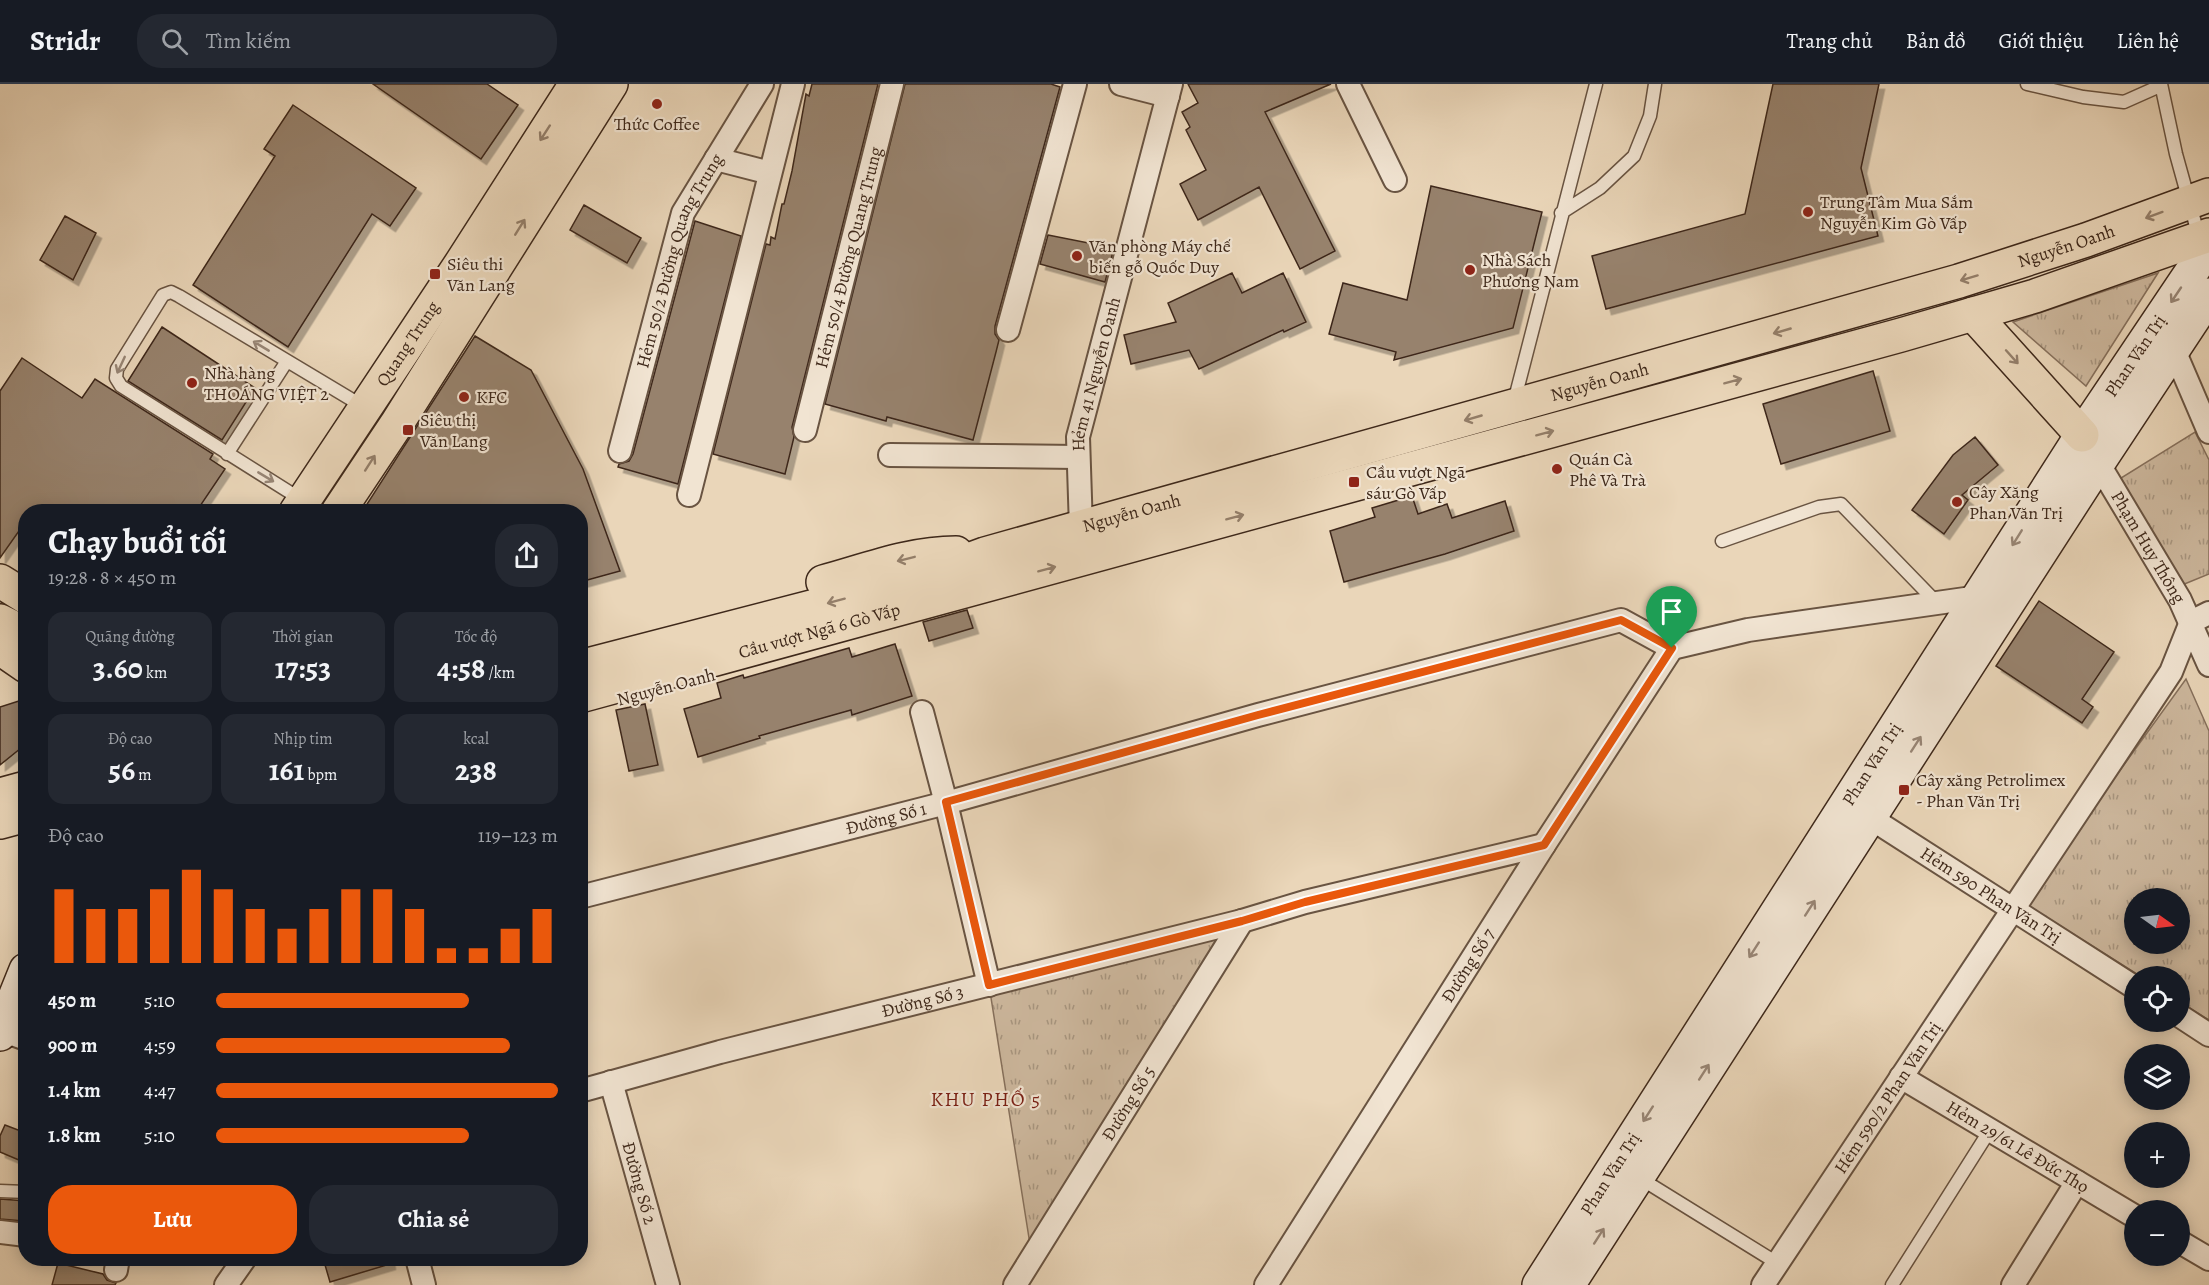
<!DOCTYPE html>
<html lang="vi">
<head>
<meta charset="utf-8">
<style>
	body { margin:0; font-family:Alegreya,serif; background:#242831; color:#f1f3f6; height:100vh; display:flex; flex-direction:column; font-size:22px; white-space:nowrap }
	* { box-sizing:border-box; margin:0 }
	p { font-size:20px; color:#9ea1a6 }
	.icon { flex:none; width:33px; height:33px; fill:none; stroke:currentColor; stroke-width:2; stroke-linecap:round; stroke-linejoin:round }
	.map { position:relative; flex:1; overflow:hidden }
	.drawer { position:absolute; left:18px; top:420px; width:570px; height:762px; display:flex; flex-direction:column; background:#171b24; border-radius:24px; box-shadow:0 3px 15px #0003 }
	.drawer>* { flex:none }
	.needle { width:39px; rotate:104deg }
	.controls { position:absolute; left:2124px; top:804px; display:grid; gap:12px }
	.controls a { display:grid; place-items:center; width:66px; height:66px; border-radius:50%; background:#171b24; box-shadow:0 3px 15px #0003; font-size:30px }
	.pin { position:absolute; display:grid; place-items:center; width:51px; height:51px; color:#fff; margin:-62px -26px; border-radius:50% 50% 50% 0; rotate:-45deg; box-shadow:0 0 6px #0007 }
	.pin .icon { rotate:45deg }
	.round { display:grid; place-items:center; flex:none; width:63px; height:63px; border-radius:24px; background:#242831 }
	.overview { display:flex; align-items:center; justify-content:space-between; height:102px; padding:0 30px }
	h1 { font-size:33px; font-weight:600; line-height:45px }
	.metrics { display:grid; grid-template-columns:repeat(3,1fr); gap:9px; height:102px; padding:6px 30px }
	.metrics div { display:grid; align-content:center; border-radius:15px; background:#242831; text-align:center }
	.metrics b { font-size:30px; font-weight:600 }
	.metrics small { font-size:16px; font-weight:400 }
	.metrics p { font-size:16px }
	.chart { height:168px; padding:12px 30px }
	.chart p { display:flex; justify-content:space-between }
	.chart svg { width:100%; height:108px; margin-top:6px; stroke:#ea580c; stroke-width:6 }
	.primary-button { display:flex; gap:12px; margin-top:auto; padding:12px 30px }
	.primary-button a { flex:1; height:69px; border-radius:24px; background:#ea580c; color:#fff; font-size:24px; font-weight:600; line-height:69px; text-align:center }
	.primary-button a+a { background:#242831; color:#f1f3f6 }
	ul { padding:0 30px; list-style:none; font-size:20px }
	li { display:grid; grid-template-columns:96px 72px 1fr; align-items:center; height:45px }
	li i { height:15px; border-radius:8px; background:#ea580c }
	header { display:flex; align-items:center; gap:36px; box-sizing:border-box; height:84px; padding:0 30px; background:#171b24; border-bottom:2px solid #363941 }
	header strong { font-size:28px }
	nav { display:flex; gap:33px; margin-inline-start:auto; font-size:21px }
	.search { width:420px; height:54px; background:#242831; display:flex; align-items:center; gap:15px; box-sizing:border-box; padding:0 21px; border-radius:24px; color:#9ea1a6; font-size:22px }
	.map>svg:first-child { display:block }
</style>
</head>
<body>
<header>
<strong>Stridr</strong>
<div class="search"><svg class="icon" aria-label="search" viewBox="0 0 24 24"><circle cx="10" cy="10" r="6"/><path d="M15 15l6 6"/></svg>Tìm kiếm</div>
<nav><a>Trang chủ</a><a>Bản đồ</a><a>Giới thiệu</a><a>Liên hệ</a></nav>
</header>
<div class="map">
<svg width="2209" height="1201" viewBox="0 0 2209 1201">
	<defs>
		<pattern id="grass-tufts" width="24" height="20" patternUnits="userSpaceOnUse" patternTransform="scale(1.5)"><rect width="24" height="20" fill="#cdb89e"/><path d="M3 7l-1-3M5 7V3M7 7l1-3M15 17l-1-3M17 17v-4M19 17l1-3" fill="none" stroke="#a89680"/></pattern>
		<filter id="shadow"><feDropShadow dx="5.5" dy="5.5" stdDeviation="0" flood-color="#0004"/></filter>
	</defs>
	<rect width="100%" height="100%" fill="#ead6b9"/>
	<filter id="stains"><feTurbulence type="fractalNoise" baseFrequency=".00333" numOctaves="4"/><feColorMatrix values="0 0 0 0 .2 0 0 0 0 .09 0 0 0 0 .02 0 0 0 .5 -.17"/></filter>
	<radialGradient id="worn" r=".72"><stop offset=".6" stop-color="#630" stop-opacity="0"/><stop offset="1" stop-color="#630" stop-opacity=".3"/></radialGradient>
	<path fill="url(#grass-tufts)" stroke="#86705c" stroke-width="1.5" fill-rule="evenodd" d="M 2158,189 L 2086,302 L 2013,238 Z
		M 2195,348 L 2209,376 L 2209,490 L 2182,501 L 2121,394 Z
		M 2186,595 L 2209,647 L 2209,936 L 2180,918 L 2180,892 L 2140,892 L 2024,819 ZM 2134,814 L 2180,814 L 2180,860 L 2134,860 Z
		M 1242,837 L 1032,1173 L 989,901 Z"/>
	<path fill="#97826d" stroke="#3e281a" stroke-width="1.5" filter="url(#shadow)" d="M 373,0 L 487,0 L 518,21 L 481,75 Z
		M 812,0 L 878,0 L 792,343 L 794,353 L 785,390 L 713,370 L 766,160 L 770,161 L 771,153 L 775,155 L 782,120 L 784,120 L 792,87 L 806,10 L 809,12 Z
		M 905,0 L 1051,0 L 1060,3 L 995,242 L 995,250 L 999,256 L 996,268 L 973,356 L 887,333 L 886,337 L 825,320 Z
		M 1188,0 L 1331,0 L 1265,28 L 1335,167 L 1300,185 L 1259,103 L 1198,136 L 1180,100 L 1206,86 L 1186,46 L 1190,43 L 1182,28 L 1198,19 Z
		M 1773,0 L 1879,0 L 1861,84 L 1878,152 L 1606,225 L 1592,172 L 1745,130 Z
		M 293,21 L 416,104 L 390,142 L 372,130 L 288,263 L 193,201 L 275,72 L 264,65 Z
		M 1431,102 L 1542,128 L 1513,244 L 1394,276 L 1396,268 L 1329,250 L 1343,199 L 1407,216 Z
		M 584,121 L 641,154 L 627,179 L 570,146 Z
		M 65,132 L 96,149 L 73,196 L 40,176 Z
		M 695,137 L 741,152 L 678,400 L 618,383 L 619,380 L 629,377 L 633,370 Z
		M 1048,151 L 1114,164 L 1105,198 L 1040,180 Z
		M 1232,189 L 1242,209 L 1283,189 L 1306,238 L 1284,248 L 1283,246 L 1199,285 L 1189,266 L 1131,280 L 1124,251 L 1176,238 L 1168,219 Z
		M 162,243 L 255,304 L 222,356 L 128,297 Z
		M 475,252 L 531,286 L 583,385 L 620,487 L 580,498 L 580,428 L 362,428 Z
		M 22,274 L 82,314 L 95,295 L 213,370 L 210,375 L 225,385 L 196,428 L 26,428 L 26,437 L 0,474 L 0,307 Z
		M 1873,287 L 1890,347 L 1781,380 L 1763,320 Z
		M 1975,353 L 1998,381 L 1962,411 L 1968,416 L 1944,450 L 1912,426 L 1953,371 Z
		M 1412,412 L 1418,430 L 1447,420 L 1452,434 L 1505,417 L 1514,447 L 1445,470 L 1344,498 L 1330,447 L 1375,433 L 1372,424 Z
		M 2039,517 L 2114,568 L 2082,615 L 2093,623 L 2082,639 L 1996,582 Z
		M 967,526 L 973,544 L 929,557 L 923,538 Z
		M 895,560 L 912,612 L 852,631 L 851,626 L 759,652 L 760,654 L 698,673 L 684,625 L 721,614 L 717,599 L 743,591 L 744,594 L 849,564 L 852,573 Z
		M 22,616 L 26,636 L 26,660 L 0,681 L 0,623 Z
		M 645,620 L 658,681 L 629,687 L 616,626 Z
		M 5,1041 L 26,1049 L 26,1079 L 0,1068 L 0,1052 Z
		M 0,1115 L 26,1117 L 24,1137 L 0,1135 Z
		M 323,1174 L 389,1174 L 390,1180 L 330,1198 Z
		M 58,1179 L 103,1190 L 107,1196 L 116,1199 L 115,1201 L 52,1201 Z"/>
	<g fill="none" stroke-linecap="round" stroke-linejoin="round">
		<defs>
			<path id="lane" d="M 2027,0 L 2083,13 L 2124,18 L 2160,2
				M 2161,0 L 2176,70 L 2199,153
				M 1561,129 L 1600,104 L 1634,72 L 1650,32 L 1655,0
				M 1514,318 L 1596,0
				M 227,370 L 287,277
				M 302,416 L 121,302 L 116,294 L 117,285 L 163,211 L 171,208 L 179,212 L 364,323
				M 1722,457 L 1819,423 L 1841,420 L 1937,519
				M 1638,1093 L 1777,1179
				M 0,1107 L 26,1108
				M 1892,1201 L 1990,1046"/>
			<g id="street">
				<path d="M 1121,0 L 1168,12"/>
				<path d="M 1348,0 L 1395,96"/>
				<path d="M 716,75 L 770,89"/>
				<path d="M 1008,246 L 1075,0"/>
				<path d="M 2173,264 L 2209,348"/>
				<path id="s1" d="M 805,346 L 892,0"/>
				<path id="s2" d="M 620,367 L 683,129 L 762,0"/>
				<path d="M 890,371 L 1078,373"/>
				<path id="s3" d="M 2098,379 L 2180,516 L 2209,581"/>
				<path d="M 689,411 L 793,0"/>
				<path id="s4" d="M 1081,444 L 1078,353 L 1171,0"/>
				<path d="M 1672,564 L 1748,546 L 1979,513"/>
				<path d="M 922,628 L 946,719 L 989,901"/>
				<path id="s5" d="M 1858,726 L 2134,903"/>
				<path id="s6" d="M 580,813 L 946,719 L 1258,631 L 1621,536 L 1672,564"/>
				<path d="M 2180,932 L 2209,951"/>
				<path d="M 1,946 L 26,955"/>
				<path id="s7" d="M 1901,993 L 2134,1132"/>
				<path id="s8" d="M 611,998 L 668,1201"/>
				<path id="s9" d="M 580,1007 L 720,968 L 1242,837 L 1305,818 L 1544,761"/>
				<path d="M 0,1148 L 26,1151"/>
				<path d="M 2180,1158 L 2209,1175"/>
				<path d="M 417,1174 L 424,1201"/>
				<path d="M 116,1186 L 118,1174"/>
				<path d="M 226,1201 L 245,1174"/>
				<path id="s10" d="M 1015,1201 L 1242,837"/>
				<path id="s11" d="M 1266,1201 L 1544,761 L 1672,564"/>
				<path id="s12" d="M 1763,1201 L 2171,588 L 2191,538 L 2209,529"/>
				<path d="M 2013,1201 L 2077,1098"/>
			</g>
			<g id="secondary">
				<path d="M 0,950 L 26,886"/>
				<path id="s13" d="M 1539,1201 L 2082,351 L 2209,162"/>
				<path d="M 1568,1201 L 2098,379 L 2209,211"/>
			</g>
			<g id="primary">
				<path d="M 1973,230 L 2082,351"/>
				<path id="s14" d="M 296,428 L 462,178 L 576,0"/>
				<path d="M 338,428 L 396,341 L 611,0"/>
				<path d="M 0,497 L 26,513"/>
				<path d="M 823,498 C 867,486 910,469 956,469"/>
				<path d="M 0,537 L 26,550"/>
				<path d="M 0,564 L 26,582"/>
				<path id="s15" d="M 580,583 L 912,497 L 985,470 L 1959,197 L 2086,156 L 2209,111"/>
				<path id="s16" d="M 580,612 L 1901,251 L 2035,212 L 2209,151"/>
				<path d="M 0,711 L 26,704"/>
				<path d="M 0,738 L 26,731"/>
			</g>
		</defs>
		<use href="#lane" stroke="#695442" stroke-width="15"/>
		<use href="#street" stroke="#695442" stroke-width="26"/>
		<use href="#secondary" stroke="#3e281a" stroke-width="36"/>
		<use href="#primary" stroke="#3e281a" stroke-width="36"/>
		<use href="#lane" stroke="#f1e4d2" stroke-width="12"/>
		<use href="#street" stroke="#f1e4d2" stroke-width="22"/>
		<use href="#secondary" stroke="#f1e4d2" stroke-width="33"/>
		<use href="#primary" stroke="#ead6b9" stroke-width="33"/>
	</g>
	<defs><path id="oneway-shaft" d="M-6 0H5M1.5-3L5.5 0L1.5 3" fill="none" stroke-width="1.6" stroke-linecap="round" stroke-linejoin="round" transform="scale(1.5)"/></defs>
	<g stroke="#947f6a">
		<use href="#oneway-shaft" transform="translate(545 49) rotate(123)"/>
		<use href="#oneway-shaft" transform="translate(2154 131) rotate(160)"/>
		<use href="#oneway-shaft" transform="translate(520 143) rotate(-58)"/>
		<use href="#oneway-shaft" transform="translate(1969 194) rotate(163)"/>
		<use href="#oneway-shaft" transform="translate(1782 247) rotate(164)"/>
		<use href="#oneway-shaft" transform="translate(2012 273) rotate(48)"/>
		<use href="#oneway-shaft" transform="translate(1733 297) rotate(-15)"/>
		<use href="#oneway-shaft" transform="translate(1473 334) rotate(164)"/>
		<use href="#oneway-shaft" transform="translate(1545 349) rotate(-15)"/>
		<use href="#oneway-shaft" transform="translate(370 379) rotate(-57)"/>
		<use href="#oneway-shaft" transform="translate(1235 433) rotate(-15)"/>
		<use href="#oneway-shaft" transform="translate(906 475) rotate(166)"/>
		<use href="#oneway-shaft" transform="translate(1047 485) rotate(-15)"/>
		<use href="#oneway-shaft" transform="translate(836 517) rotate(165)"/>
	</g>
	<g stroke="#988676">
		<use href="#oneway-shaft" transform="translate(2176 211) rotate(124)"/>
		<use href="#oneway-shaft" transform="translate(261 262) rotate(-149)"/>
		<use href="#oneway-shaft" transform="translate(121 281) rotate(115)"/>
		<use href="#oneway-shaft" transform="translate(266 393) rotate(31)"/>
		<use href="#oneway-shaft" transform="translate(2017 454) rotate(122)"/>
		<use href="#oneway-shaft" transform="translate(1916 660) rotate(-57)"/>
		<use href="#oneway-shaft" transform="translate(1810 824) rotate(-57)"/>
		<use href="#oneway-shaft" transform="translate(1754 866) rotate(123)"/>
		<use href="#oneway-shaft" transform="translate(1704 988) rotate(-57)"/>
		<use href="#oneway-shaft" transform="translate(1648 1030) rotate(123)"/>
		<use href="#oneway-shaft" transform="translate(1599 1152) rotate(-57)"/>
	</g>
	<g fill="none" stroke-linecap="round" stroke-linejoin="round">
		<defs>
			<path id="route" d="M 1621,536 L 1672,564 L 1544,761 L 1305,818 L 1242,837 L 989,901 L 946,718 L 1258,631 Z"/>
		</defs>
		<use href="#route" stroke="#fff" stroke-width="12"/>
		<use href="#route" stroke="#ea580c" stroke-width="8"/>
	</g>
	<g fill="#8f2418" stroke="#f1e4d2" stroke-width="2">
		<circle cx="657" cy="20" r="6"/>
		<circle cx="1808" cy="128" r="6"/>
		<circle cx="1077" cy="172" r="6"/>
		<circle cx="1470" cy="186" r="6"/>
		<rect x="429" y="184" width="12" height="12" rx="3"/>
		<circle cx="192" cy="299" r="6"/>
		<circle cx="464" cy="313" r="6"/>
		<rect x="402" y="340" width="12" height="12" rx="3"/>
		<circle cx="1557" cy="385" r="6"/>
		<rect x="1348" y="392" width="12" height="12" rx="3"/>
		<circle cx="1957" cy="418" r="6"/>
		<rect x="1898" y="700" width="12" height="12" rx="3"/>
	</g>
	<g text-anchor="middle" stroke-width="4.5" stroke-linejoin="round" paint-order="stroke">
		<g font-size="18" fill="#3e281a" stroke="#f1e4d2" text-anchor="start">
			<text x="657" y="46" text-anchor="middle">Thức Coffee</text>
			<text x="1820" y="124">Trung Tâm Mua Sắm<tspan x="1820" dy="21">Nguyễn Kim Gò Vấp</tspan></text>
			<text x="1089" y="168">Văn phòng Máy chế<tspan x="1089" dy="21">biến gỗ Quốc Duy</tspan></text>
			<text x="1482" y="182">Nhà Sách<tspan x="1482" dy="21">Phương Nam</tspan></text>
			<text x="447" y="186">Siêu thi<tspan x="447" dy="21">Văn Lang</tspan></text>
			<text x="204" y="295">Nhà hàng<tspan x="204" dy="21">THOÁNG VIỆT 2</tspan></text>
			<text x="476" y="319">KFC</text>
			<text x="420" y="342">Siêu thị<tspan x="420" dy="21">Văn Lang</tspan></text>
			<text x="1569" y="381">Quán Cà<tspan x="1569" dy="21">Phê Và Trà</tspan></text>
			<text x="1366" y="394">Cầu vượt Ngã<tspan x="1366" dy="21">sáu Gò Vấp</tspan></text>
			<text x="1969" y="414">Cây Xăng<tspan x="1969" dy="21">Phan Văn Trị</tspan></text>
			<text x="1916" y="702">Cây xăng Petrolimex<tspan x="1916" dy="21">- Phan Văn Trị</tspan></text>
		</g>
		<g font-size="18" fill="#3e281a" stroke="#f1e4d2">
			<text dy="6" stroke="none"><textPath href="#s15" startOffset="1545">Nguyễn Oanh</textPath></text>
			<text dy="6" stroke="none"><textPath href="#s1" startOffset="178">Hẻm 50/4 Đường Quang Trung</textPath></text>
			<text dy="6" stroke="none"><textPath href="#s2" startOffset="200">Hẻm 50/2 Đường Quang Trung</textPath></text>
			<text dy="6" stroke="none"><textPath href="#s14" startOffset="202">Quang Trung</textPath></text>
			<text dy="6" stroke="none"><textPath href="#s13" startOffset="1104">Phan Văn Trị</textPath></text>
			<text dy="6" stroke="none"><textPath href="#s4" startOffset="156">Hẻm 41 Nguyễn Oanh</textPath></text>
			<text dy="6" stroke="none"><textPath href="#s15" startOffset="1059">Nguyễn Oanh</textPath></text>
			<text dy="6" stroke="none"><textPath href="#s15" startOffset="573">Nguyễn Oanh</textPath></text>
			<text dy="6" stroke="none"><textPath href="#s3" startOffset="98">Phạm Huy Thông</textPath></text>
			<text dy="6" stroke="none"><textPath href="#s16" startOffset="248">Cầu vượt Ngã 6 Gò Vấp</textPath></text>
			<text transform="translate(666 603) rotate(-15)" y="6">Nguyễn Oanh</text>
			<text dy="6" stroke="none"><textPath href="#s13" startOffset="618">Phan Văn Trị</textPath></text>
			<text dy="6" stroke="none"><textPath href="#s6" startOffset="316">Đường Số 1</textPath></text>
			<text dy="6" stroke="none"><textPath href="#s5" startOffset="158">Hẻm 590 Phan Văn Trị</textPath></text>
			<text dy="6" stroke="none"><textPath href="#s11" startOffset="378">Đường Số 7</textPath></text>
			<text dy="6" stroke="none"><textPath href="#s9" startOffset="354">Đường Số 3</textPath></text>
			<text dy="6" stroke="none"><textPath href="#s12" startOffset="225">Hẻm 590/2 Phan Văn Trị</textPath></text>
			<text dy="6" stroke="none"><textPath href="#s10" startOffset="214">Đường Số 5</textPath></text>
			<text dy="6" stroke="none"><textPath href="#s7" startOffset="136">Hẻm 29/61 Lê Đức Thọ</textPath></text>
			<text dy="6" stroke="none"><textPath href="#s13" startOffset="132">Phan Văn Trị</textPath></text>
			<text dy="6" stroke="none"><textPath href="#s8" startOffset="105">Đường Số 2</textPath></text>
		</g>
		<g font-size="20" letter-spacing="1.5" fill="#7a1f14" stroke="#f1e4d2">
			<text x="986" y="1022">KHU PHỐ 5</text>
		</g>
	</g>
	<rect width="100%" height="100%" filter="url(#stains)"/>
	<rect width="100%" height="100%" fill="url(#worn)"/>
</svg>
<div class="controls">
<a><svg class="needle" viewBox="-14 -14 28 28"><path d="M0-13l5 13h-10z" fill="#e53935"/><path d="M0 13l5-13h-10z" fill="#9ea1a6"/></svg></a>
<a><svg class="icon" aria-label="locate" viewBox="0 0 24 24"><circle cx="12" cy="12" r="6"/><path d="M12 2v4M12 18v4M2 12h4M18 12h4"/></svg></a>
<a><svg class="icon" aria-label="layers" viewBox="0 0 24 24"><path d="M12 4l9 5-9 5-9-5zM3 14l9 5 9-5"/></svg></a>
<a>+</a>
<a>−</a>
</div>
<div class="pin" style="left:1672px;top:564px;background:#1e9e55"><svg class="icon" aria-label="arrive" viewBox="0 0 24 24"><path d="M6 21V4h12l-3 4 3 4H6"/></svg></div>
<section class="drawer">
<div class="overview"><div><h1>Chạy buổi tối</h1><p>19:28 · 8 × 450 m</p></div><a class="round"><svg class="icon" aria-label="share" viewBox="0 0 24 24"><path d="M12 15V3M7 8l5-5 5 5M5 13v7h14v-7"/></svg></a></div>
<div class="metrics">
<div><p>Quãng đường</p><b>3.60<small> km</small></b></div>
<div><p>Thời gian</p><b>17:53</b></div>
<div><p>Tốc độ</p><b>4:58<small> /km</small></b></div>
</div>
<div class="metrics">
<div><p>Độ cao</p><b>56<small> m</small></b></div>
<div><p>Nhịp tim</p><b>161<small> bpm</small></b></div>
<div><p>kcal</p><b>238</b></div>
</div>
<div class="chart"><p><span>Độ cao</span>119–123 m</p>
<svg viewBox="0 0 160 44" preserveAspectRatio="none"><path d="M5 44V14M15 44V22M25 44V22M35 44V14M45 44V6M55 44V14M65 44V22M75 44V30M85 44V22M95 44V14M105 44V14M115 44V22M125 44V38M135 44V38M145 44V30M155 44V22"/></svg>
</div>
<ul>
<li><b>450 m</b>5:10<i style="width:74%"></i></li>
<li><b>900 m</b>4:59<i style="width:86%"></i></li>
<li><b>1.4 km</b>4:47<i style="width:100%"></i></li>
<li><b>1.8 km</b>5:10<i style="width:74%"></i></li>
</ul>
<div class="primary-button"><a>Lưu</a><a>Chia sẻ</a></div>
</section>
</div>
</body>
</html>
